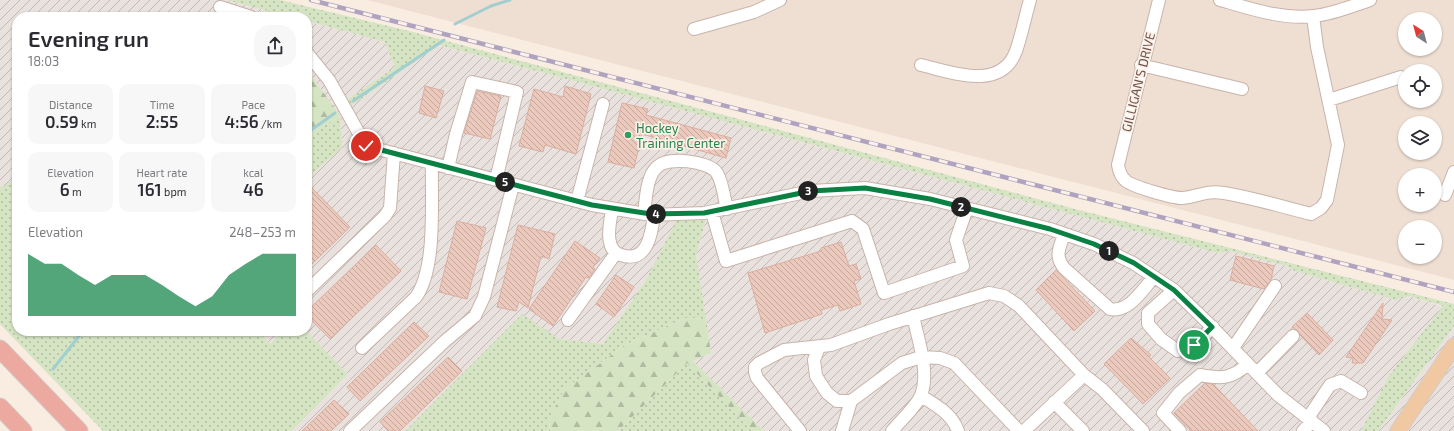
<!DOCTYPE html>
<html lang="en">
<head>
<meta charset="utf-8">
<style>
	body { margin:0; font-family:"Exo 2",sans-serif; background:#f7f7f7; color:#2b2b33; height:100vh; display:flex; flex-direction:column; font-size:15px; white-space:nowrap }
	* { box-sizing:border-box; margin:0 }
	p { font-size:13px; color:#7c7c81 }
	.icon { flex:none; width:22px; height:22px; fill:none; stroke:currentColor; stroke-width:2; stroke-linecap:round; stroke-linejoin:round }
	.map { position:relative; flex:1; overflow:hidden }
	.side { position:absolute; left:12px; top:12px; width:300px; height:324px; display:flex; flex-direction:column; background:#fff; border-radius:16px; box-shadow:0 1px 3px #0004 }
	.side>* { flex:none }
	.needle { width:26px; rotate:324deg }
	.controls { position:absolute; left:1398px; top:12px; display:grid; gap:8px }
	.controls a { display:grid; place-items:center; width:44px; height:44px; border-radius:50%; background:#fff; box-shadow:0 1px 3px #0004; font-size:20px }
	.pin { position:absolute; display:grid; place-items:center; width:34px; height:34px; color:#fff; margin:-17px; border:2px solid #fff; border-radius:50%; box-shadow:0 1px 4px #0007 }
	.km { position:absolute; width:20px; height:20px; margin:-10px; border-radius:50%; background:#222; color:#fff; font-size:11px; line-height:20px; text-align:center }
	.round { display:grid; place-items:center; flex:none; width:42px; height:42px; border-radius:16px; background:#f7f7f7 }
	.overview { display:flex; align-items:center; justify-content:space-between; height:68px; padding:0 16px }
	h1 { font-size:22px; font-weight:600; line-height:30px }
	.metrics { display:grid; grid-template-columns:repeat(3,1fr); gap:6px; height:68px; padding:4px 16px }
	.metrics div { display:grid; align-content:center; border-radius:10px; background:#f7f7f7; text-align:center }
	.metrics b { font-size:17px; font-weight:600 }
	.metrics small { font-size:11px; font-weight:400 }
	.metrics p { font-size:11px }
	.chart { height:112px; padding:8px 16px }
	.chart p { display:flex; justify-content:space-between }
	.chart svg { width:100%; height:72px; margin-top:4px; fill:#0b8043; opacity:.7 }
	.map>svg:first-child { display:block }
</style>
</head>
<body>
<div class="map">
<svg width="1454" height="431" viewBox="0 0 1454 431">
	<defs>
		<pattern id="industrial-furrows" width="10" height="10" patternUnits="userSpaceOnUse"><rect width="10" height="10" fill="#e8e1dd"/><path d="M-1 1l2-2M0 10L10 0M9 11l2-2" fill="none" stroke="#c0b9b5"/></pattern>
		<pattern id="grass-dots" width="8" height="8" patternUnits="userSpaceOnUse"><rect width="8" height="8" fill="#d5e4c3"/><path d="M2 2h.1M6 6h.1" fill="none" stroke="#b1bba1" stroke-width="1.8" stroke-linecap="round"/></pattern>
		<pattern id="forest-firs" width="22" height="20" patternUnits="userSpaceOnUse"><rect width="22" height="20" fill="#d5e4c3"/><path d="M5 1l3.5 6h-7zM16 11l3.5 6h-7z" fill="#b1bba1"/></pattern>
		<pattern id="building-back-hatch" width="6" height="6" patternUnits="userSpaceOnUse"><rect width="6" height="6" fill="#ebc9bd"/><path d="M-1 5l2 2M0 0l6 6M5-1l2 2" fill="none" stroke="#c3a69c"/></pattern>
	</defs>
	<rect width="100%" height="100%" fill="#f9ede2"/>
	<path fill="#efded2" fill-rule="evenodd" d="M 367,0 L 1454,0 L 1454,280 ZM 1405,19 L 1435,19 L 1435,49 L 1405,49 ZM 1405,71 L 1435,71 L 1435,101 L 1405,101 ZM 1405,123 L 1435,123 L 1435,153 L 1405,153 ZM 1405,175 L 1435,175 L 1435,205 L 1405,205 ZM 1405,227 L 1435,227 L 1435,257 L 1405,257 Z"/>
	<path fill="url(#industrial-furrows)" d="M 0,0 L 227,0 L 291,17 L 17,17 L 17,176 L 2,188 L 0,185 Z
		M 307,21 L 385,42 L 395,67 L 348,99 L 351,106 L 438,45 L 1217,253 L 1231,250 L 1287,266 L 1295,271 L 1396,300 L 1409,296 L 1443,307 L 1388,377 L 1361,431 L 764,431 L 693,361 L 711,353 L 696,255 L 706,219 L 677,221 L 646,280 L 603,344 L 559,339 L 522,315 L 405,431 L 292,431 L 348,374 L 306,331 L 307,178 L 342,148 L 340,115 L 312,77 L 307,75 Z
		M 1454,326 L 1454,431 L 1378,431 Z
		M 258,331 L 282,331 L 270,344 Z"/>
	<path fill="url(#grass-dots)" d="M 227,0 L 280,0 L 413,32 L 1079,210 L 1454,304 L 1454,326 L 1378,431 L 1361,431 L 1388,377 L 1443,306 L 1409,296 L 1396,300 L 1295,271 L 1287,266 L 1231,251 L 1217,253 L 439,45 L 351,106 L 348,99 L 395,67 L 385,42 L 307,21 L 307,17 L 291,17 Z
		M 340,115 L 342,148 L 307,178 L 307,138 Z
		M 17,176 L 17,331 L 101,331 L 107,337 L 112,331 L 258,331 L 270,344 L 282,331 L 306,331 L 348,374 L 292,431 L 103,431 L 0,324 L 0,185 L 2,188 Z
		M 706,219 L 696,255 L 706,319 L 685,318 L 625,345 L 565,389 L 549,418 L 550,431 L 405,431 L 522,314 L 559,339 L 603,344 L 646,280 L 676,221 Z
		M 687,363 L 752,431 L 618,431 Z"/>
	<path fill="url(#forest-firs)" d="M 307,75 L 312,77 L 340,115 L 307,138 Z
		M 685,318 L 706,319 L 711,353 L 693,361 L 764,431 L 752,431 L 687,363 L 618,431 L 550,431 L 549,418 L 565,389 L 625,345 Z"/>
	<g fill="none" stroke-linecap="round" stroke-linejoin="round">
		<path stroke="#a1cfd0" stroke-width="3" d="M 455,24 L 491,6 L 510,0
			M 353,101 L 444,40
			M 307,133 L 335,113
			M 53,369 L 83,331"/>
	</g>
	<path fill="url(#building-back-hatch)" stroke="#dbaea0" d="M 425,86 L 444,91 L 436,118 L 419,113 Z
		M 565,86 L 591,94 L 576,154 L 545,145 L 543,152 L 519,146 L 534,89 L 563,97 Z
		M 477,91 L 501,96 L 490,139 L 464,133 Z
		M 622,103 L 648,109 L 646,115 L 731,138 L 726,158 L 642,134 L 634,168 L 608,162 Z
		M 312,188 L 350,227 L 307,269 L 307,193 Z
		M 457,221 L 486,228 L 467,299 L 439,292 Z
		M 518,225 L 555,234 L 549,259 L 541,256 L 528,308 L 519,302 L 516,311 L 497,307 Z
		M 575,241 L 600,258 L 593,267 L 595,269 L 589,278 L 586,277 L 553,326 L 529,309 Z
		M 841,242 L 849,266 L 856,264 L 861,279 L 854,281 L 861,304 L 840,311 L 838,305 L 821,310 L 822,314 L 765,333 L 748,273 L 821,251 L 821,248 Z
		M 376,245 L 401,271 L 330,339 L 307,316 L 307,311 Z
		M 1236,256 L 1274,266 L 1271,280 L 1264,289 L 1230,280 Z
		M 1056,270 L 1095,311 L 1074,331 L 1036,290 Z
		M 616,275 L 634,287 L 614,317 L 596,304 Z
		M 1383,303 L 1382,319 L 1392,320 L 1363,363 L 1352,363 L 1353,358 L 1346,357 Z
		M 1307,313 L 1333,340 L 1319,355 L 1300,335 L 1298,331 L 1292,327 Z
		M 414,322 L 429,336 L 360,401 L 347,387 Z
		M 1131,338 L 1151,355 L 1149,357 L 1170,378 L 1143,404 L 1104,364 Z
		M 448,357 L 462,371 L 400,431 L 388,431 L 380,422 Z
		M 1205,383 L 1213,384 L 1258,431 L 1191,431 L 1174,413 Z
		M 334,400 L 349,414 L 331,431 L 302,431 Z"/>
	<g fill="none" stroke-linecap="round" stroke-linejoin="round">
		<defs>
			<path id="minor" d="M 1159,0 L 1118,165 C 1119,171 1121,177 1126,181 C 1134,187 1172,198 1182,198 C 1198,197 1205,190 1224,193 C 1254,198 1283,207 1311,214 L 1321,208 L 1327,200 L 1338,145 L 1317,47 L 1313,16
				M 1220,0 C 1249,8 1282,20 1314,16 C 1333,14 1352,6 1370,0
				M 220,7 L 251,17
				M 694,29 L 754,12 L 780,0
				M 307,53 L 329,80 L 366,146 L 592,205 L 651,215 L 704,213 L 811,191 L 865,188 L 930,199 L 1050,229 L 1094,244 L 1133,263 L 1174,290 L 1207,322 L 1278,395 L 1324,431
				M 921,65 C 951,72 1001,92 1016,51 C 1022,34 1025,17 1030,0
				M 1141,65 L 1242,89
				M 1329,100 L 1401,77
				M 448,168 L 456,134 L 472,82 L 517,92 L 496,180
				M 1445,195 L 1454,172
				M 577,201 L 603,104
				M 612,209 C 611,219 607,232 610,242 C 611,249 615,253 621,255 C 648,264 652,232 654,214
				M 712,212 L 726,261 L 852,221 L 863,229 L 884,293 L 963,266 L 956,240 L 967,208
				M 644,214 C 646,200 646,177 657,167 C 668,156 709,161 717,173 C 723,183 724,198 727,209
				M 1064,234 C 1060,248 1054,255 1064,268 L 1110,309 C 1129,313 1142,290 1154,277
				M 1174,290 L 1148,313 L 1148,324 L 1161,339 L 1178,351 L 1194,345 L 1213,327
				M 307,291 L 385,216 L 390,208 L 394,153
				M 568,320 L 616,253
				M 819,347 L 814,360 L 816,376 L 827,393 L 837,401 L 851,401
				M 362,348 L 416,297 C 437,267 431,200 432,163
				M 1233,348 L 1275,286
				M 1257,373 L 1293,336
				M 921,396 C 936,405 952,414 958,431
				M 1054,402 L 1083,431
				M 1308,418 L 1330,385 L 1341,381 L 1361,393
				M 350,431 L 445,341 L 475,316 L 484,297 L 513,185
				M 800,431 L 757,378 L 755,372 L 755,367 L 759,363 L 784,350 L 831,345 L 889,324 L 989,293 L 1004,296 L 1019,306 L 1084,375 L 1102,389 L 1143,431
				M 842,431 L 851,401 L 902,363 L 921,357 L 940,358 L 954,363 L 1019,431
				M 892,431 C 900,421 917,406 921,395 C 930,373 918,339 913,316
				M 1024,431 L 1084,375
				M 1180,431 L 1163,413 L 1179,393 L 1200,375 C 1222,379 1231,379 1248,364
				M 1303,431 L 1312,421"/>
			<path id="major" d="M 1398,431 L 1454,346"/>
			<path id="highway" d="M 0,349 L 79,431
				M 0,407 L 23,431"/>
		</defs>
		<use href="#minor" stroke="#c8b4ab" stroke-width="14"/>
		<use href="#major" stroke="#d3cbc9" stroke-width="17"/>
		<use href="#highway" stroke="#d3cbc9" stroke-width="19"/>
		<use href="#minor" stroke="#fff" stroke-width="12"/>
		<use href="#major" stroke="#f0c8a2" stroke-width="15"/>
		<use href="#highway" stroke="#eca9a0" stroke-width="17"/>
		<defs>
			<path id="rail" d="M 311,0 L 1454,292"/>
		</defs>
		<use href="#rail" stroke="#afa3c0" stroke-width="4.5"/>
		<use href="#rail" stroke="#fcf1e8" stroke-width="3" stroke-dasharray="9" stroke-linecap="butt"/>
	</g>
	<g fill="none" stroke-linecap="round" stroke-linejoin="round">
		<defs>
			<path id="route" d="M 366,146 L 592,205 L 651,214 L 704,213 L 811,191 L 865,188 L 930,199 L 1050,229 L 1094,244 L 1134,263 L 1174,290 L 1212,327 L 1194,345"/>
		</defs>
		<use href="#route" stroke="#fff" stroke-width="8"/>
		<use href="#route" stroke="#0b8043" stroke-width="5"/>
	</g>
	<circle fill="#2e9e5b" stroke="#fcf1e8" stroke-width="1.5" cx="628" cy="135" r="4"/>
	<g text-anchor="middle" stroke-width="3.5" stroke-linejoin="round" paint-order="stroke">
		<g font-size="13" fill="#6d534c" stroke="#fcf1e8">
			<text transform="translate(1138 82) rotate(-76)" y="5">GILLIGAN'S DRIVE</text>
		</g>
		<g font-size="13" fill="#27864d" stroke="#fcf1e8" text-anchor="start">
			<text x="636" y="133">Hockey<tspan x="636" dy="15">Training Center</tspan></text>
		</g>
	</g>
</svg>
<div class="controls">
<a><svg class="needle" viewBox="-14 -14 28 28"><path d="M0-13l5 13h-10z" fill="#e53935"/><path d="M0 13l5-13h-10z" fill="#7c7c81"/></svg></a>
<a><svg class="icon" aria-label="locate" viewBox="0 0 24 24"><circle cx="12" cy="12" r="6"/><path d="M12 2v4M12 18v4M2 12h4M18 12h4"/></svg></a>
<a><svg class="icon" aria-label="layers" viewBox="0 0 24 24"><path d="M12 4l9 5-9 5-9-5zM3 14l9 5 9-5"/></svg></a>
<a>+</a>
<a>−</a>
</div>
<div class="pin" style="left:1194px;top:345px;background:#1e9e55"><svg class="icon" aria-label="arrive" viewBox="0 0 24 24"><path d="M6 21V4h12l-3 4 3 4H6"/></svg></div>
<div class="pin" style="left:366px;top:146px;background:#d93025"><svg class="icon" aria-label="check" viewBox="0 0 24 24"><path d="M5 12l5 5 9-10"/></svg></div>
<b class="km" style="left:1109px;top:251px">1</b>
<b class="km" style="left:961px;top:207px">2</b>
<b class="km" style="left:808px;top:191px">3</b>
<b class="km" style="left:656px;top:214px">4</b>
<b class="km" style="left:505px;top:182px">5</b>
<section class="side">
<div class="overview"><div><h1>Evening run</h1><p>18:03</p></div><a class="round"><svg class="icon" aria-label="share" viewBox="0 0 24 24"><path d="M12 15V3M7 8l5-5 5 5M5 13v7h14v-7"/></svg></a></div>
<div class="metrics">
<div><p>Distance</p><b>0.59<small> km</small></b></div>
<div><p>Time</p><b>2:55</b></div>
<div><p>Pace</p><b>4:56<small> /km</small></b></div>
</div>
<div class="metrics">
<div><p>Elevation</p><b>6<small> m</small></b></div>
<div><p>Heart rate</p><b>161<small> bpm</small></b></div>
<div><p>kcal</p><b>46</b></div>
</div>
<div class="chart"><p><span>Elevation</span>248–253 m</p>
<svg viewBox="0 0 160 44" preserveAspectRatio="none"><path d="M0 44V6L10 12L20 12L30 19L40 25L50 19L60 19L70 19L80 25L90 32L100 38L110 32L120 19L130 12L140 6L150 6L160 6V44z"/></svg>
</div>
</section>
</div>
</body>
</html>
